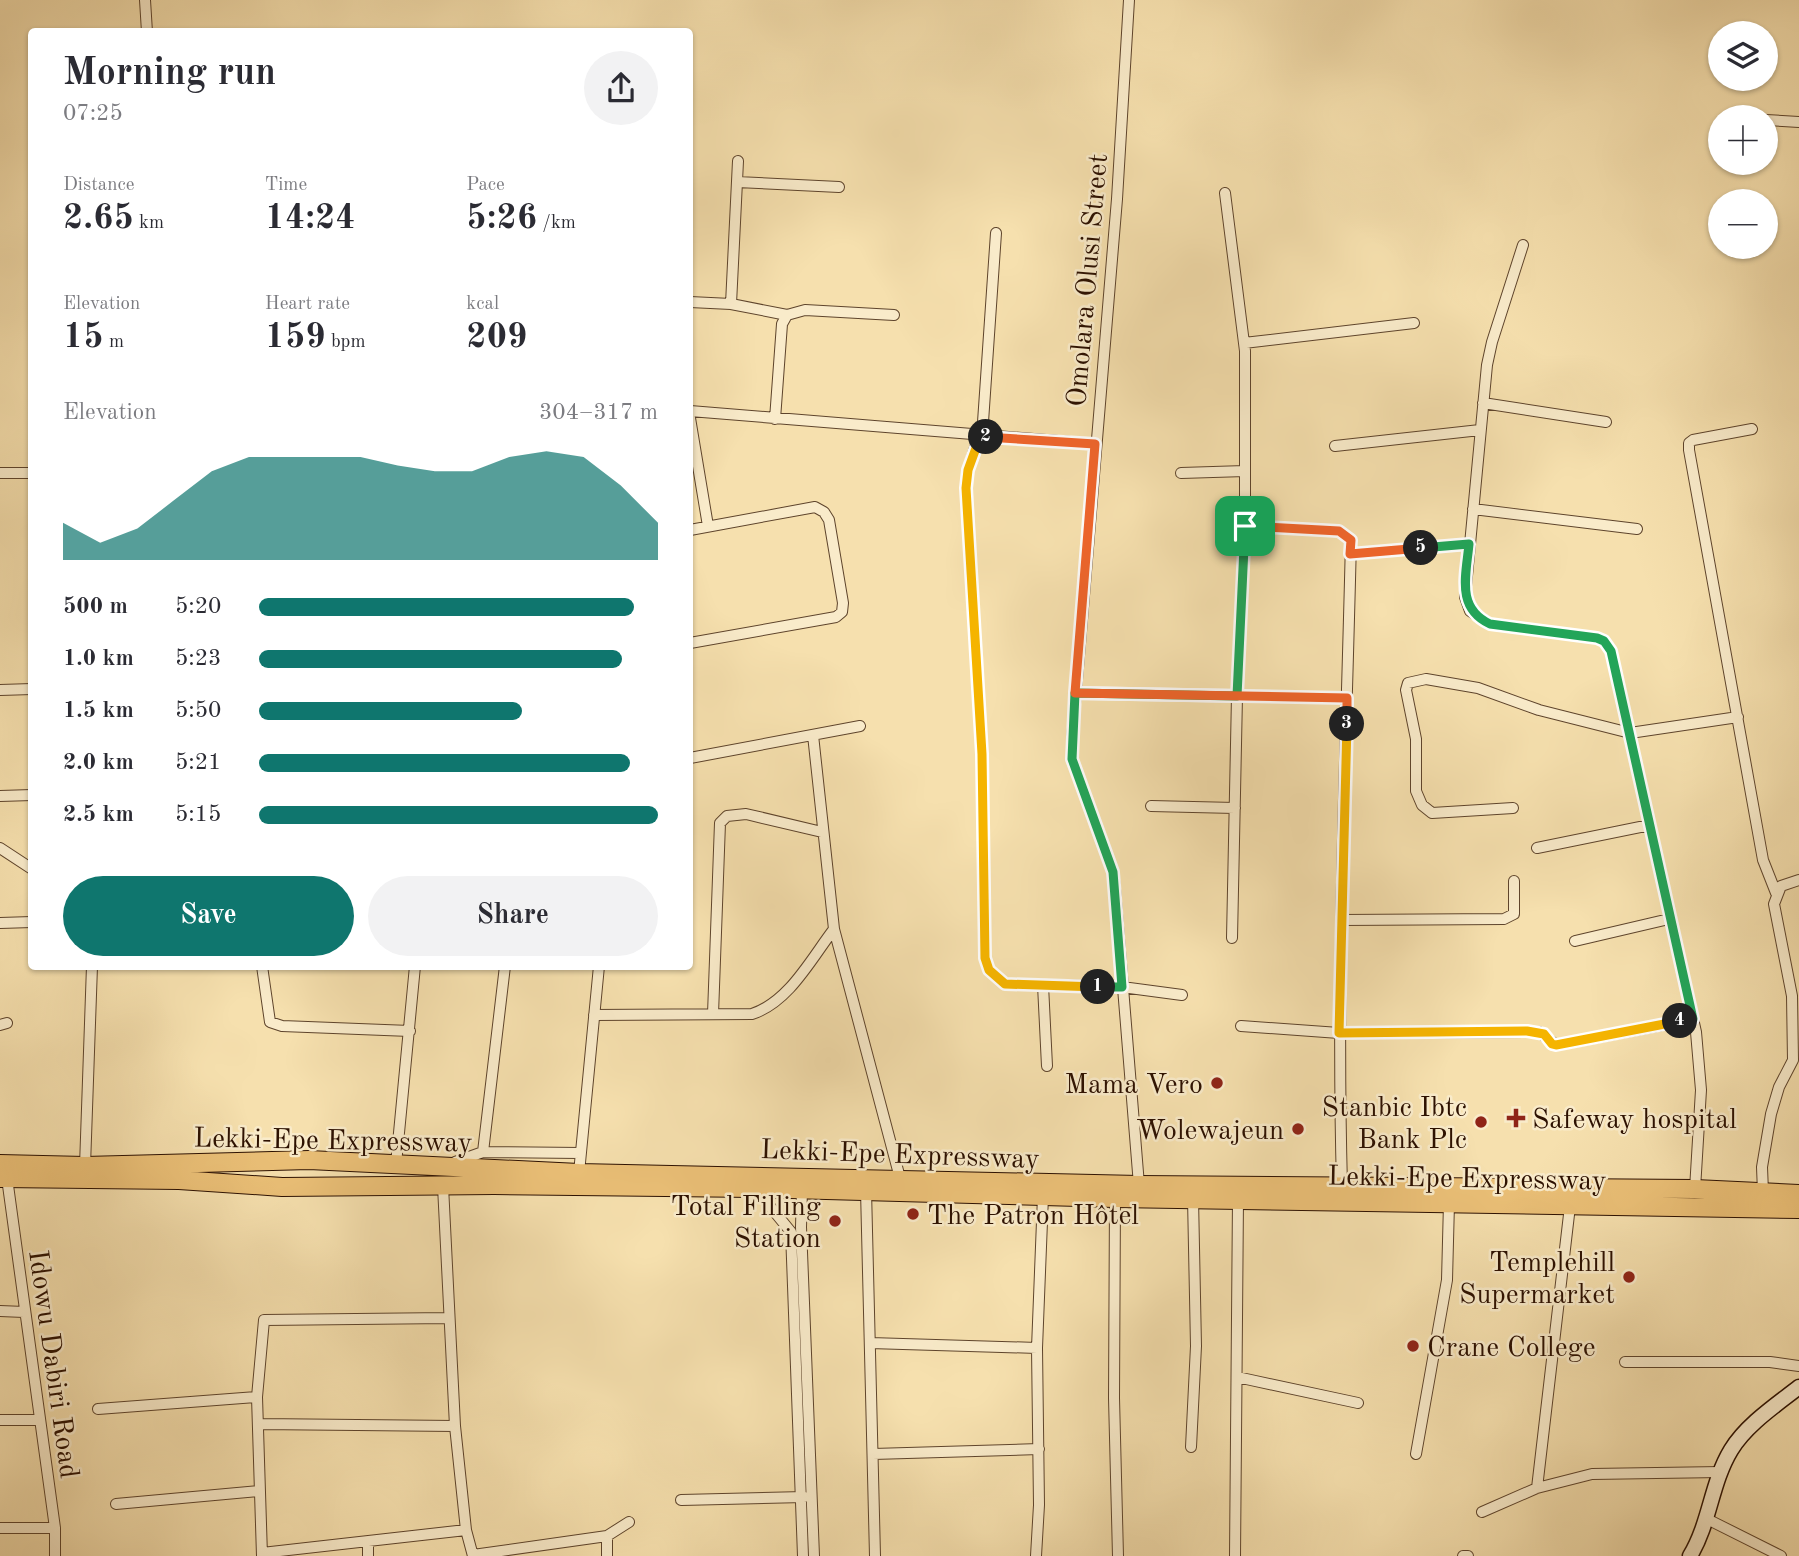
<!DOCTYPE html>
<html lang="en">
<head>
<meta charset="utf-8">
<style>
	body { margin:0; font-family:"Old Standard TT",serif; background:#f2f2f3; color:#2b2b33; height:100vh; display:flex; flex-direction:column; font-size:26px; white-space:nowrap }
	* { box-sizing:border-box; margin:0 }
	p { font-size:23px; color:#7c7c81 }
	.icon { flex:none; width:38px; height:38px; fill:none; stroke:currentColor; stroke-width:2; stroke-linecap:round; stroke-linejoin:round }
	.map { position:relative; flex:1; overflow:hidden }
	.sheet { position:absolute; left:28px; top:28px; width:665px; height:942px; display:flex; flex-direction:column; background:#fff; border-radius:7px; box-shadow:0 2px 5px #0004 }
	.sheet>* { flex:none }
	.buttons { position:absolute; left:1708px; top:21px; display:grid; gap:14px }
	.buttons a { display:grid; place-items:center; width:70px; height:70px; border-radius:50%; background:#fff; box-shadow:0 2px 5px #0004; font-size:35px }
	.pin { position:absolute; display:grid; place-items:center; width:60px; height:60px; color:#fff; margin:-30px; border-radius:14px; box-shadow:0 4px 10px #0006 }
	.km { position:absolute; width:35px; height:35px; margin:-18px; border-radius:50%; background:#222; color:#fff; font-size:19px; line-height:35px; text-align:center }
	.round { display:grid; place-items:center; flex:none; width:74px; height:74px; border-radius:37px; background:#f2f2f3 }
	.headline { display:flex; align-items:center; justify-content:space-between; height:119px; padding:0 35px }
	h1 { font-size:38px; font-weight:800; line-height:52px }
	.figures { display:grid; grid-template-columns:repeat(3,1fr); gap:10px; height:119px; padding:7px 35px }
	.figures div { display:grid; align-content:center }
	.figures b { font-size:35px; font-weight:800 }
	.figures small { font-size:19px; font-weight:400 }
	.figures p { font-size:19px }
	.chart { height:196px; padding:14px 35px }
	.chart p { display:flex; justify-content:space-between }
	.chart svg { width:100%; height:126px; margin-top:7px; fill:#0f766e; opacity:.7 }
	.cta { display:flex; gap:14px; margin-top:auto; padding:14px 35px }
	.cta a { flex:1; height:80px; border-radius:42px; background:#0f766e; color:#fff; font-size:28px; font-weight:800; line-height:80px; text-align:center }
	.cta a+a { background:#f2f2f3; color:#2b2b33 }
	ul { padding:0 35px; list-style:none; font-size:23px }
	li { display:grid; grid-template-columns:112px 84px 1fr; align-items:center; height:52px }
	li i { height:18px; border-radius:9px; background:#0f766e }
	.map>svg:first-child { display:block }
</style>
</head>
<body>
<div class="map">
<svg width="1799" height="1556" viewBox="0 0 1799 1556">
	<rect width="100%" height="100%" fill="#f6e0ae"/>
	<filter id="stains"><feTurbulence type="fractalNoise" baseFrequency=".00286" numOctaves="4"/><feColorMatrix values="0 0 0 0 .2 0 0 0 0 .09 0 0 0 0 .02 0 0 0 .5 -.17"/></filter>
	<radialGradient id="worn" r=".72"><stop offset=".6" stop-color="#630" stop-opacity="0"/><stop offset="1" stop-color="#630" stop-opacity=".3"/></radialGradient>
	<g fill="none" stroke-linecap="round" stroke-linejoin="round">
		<defs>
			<path id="street" d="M 145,0 L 147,32
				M 1129,0 L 1117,199 L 1072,740 L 1072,759 L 1113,872 L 1115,889 L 1139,1185
				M 1766,120 L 1799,122
				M 737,182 L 839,187
				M 1225,193 L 1245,351 L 1245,526 L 1237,696 L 1232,938
				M 996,233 L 983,422 L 968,470 L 966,488 L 982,754 L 985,958 L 989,970 L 1005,984 L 1122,987 L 1182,995
				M 1523,245 L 1492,342 L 1487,365 L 1465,597 L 1470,611 L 1490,624 L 1597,638 L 1604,641 L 1611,651 L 1696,1032 L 1701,1090 L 1695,1189
				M 690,302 L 731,304 L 787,315
				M 731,304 L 738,161
				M 1244,343 L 1414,323
				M 1483,403 L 1606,422
				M 690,411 L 1095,444
				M 690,418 L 708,526
				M 775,419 L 782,324 L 787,315 L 805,310 L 894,315
				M 1752,429 L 1693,440 L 1689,443 L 1689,450 L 1763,860 L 1776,893
				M 1335,446 L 1480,430
				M 0,473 L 32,473
				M 1181,473 L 1245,471
				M 1473,509 L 1637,529
				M 1245,526 L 1339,531 L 1351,540 C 1346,756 1336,971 1342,1186
				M 690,530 L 815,507 L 824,512 L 829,520 L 843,603 L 842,612 L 836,617 L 690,643
				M 1350,554 L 1469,544
				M 0,690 L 32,689
				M 1075,693 L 1347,698
				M 813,735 L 834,929 L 900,1178
				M 690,758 L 860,726
				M 0,796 L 32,795
				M 1151,806 L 1235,808
				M 1513,808 L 1432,813 L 1422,805 L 1416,791 L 1416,739 L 1406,690 L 1408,683 L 1426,679 L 1478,688 L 1539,710 L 1630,733 L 1738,717
				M 0,848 L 32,869
				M 1537,848 L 1650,825
				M 1341,920 L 1504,919 L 1514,914 L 1514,881
				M 0,923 L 32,922
				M 1575,941 L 1669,919
				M 262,966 L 270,1022 L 282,1026 L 410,1031
				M 1043,985 L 1047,1066
				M 713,1014 L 720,823 L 727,816 L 746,814 L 822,832
				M 594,1015 L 752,1014 C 789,1002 811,959 834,929
				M 0,1025 L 7,1023
				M 1241,1026 L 1339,1033 L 1539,1032 L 1556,1045 L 1693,1019
				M 483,1152 L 581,1153
				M 455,1162 L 483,1152 L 505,966
				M 396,1164 L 415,966
				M 85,1166 L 92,966
				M 579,1173 L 599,966
				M 7,1178 L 55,1528 L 55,1556
				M 443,1186 L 455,1426 L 466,1530 L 473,1556
				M 755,1188 L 791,1232 L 803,1556
				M 802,1189 L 801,1227 L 814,1556
				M 866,1190 L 875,1556
				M 1763,1192 L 1762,1167 L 1771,1114 L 1779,1087 L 1793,1060 L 1792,996 L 1774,904 L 1781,886 L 1799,880
				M 1115,1198 L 1114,1398 L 1118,1556
				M 0,1311 L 24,1312
				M 870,1343 L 1037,1348
				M 1625,1362 L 1770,1362 L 1799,1366
				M 1237,1377 L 1358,1403
				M 98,1409 L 257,1397
				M 0,1420 L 40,1420
				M 259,1424 L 455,1426
				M 1191,1447 L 1196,1346 L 1193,1198
				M 873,1454 L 1039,1449
				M 1416,1454 L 1447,1280 L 1449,1203
				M 1537,1488 L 1570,1206
				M 681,1500 L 804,1497
				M 116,1504 L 259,1491
				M 1482,1512 L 1537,1488 L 1592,1474 L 1721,1472
				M 1707,1519 L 1781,1556
				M 0,1528 L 55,1528
				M 607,1536 L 607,1556
				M 368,1543 L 368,1556
				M 262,1553 L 466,1530
				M 473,1555 L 607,1536 L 629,1522
				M 262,1556 L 257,1397 L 264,1320 L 448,1318
				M 1036,1556 L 1039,1505 L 1037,1348 L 1043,1196
				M 1235,1556 L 1238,1199
				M 1463,1556 L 1468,1556"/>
			<path id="secondary" d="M 1690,1556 C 1710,1523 1711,1483 1731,1450 C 1746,1425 1776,1405 1799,1387"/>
			<path id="highway" d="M 0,1164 L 85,1166 L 309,1160 L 579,1173 L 1139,1185 L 1695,1189 L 1799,1194
				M 0,1178 L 179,1180 L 282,1187 L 494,1185 L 755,1188 L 1115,1198 L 1799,1209"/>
		</defs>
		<use href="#street" stroke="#5e442c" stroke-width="12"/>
		<use href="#secondary" stroke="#2c1000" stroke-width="17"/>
		<use href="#highway" stroke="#2c1000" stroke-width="20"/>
		<use href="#street" stroke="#f9ebca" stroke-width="10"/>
		<use href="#secondary" stroke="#f9ebca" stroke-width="14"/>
		<use href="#highway" stroke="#ebc077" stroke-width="18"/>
	</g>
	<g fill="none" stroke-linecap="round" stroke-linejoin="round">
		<defs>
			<path id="split-1" d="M 1098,987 L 1122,987 L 1113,872 L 1072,759 L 1075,693 L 1237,696 L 1245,526"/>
			<path id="split-2" d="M 986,437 L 980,437 L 968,470 L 966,488 L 982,754 L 985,958 L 989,970 L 1005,984 L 1098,987"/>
			<path id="split-3" d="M 986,437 L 1095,444 L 1075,693 L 1347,698 L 1347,724"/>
			<path id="split-4" d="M 1347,724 L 1339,1033 L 1527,1031 L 1544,1034 L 1552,1044 L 1556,1045 L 1680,1021"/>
			<path id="split-5" d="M 1421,548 L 1469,544 C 1466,576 1456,608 1490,624 L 1597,638 L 1604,641 L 1611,651 L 1693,1019 L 1680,1021"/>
			<path id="split-6" d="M 1245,526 L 1339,531 L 1351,540 L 1350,554 L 1421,548"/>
		</defs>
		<use href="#split-1" stroke="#fff" stroke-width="14"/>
		<use href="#split-2" stroke="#fff" stroke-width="14"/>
		<use href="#split-3" stroke="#fff" stroke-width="14"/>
		<use href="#split-4" stroke="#fff" stroke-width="14"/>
		<use href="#split-5" stroke="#fff" stroke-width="14"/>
		<use href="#split-6" stroke="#fff" stroke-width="14"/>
		<use href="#split-1" stroke="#22a559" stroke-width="9"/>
		<use href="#split-2" stroke="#f5b400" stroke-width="9"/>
		<use href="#split-3" stroke="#f0652b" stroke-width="9"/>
		<use href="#split-4" stroke="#f5b400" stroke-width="9"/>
		<use href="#split-5" stroke="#22a559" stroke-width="9"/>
		<use href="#split-6" stroke="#f0652b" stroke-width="9"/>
	</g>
	<g fill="#8f2418" stroke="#f9ebca" stroke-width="2.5">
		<circle cx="1217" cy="1083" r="7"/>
		<path d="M1512.5 1107.5h7v7h7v7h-7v7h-7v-7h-7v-7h7z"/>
		<circle cx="1481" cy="1122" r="7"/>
		<circle cx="1298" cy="1129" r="7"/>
		<circle cx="913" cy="1214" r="7"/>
		<circle cx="835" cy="1221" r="7"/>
		<circle cx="1629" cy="1277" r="7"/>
		<circle cx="1413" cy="1346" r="7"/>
	</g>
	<g text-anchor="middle" stroke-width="5" stroke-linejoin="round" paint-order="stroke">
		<g font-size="28" fill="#2c1000" stroke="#f9ebca">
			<text transform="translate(1086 280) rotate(-85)" y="10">Omolara Olusi Street</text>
			<text transform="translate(333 1139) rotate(1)" y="10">Lekki-Epe Expressway</text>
			<text transform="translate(900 1153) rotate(2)" y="10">Lekki-Epe Expressway</text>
			<text transform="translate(1467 1177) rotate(1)" y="10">Lekki-Epe Expressway</text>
			<text transform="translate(55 1364) rotate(82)" y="10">Idowu Dabiri Road</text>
		</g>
		<g font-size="28" fill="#2c1000" stroke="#f9ebca" text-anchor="end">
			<text x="1203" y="1093">Mama Vero</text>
			<text x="1467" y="1116">Stanbic Ibtc<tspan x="1467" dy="32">Bank Plc</tspan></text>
			<text x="1532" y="1128" text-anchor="start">Safeway hospital</text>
			<text x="1284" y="1139">Wolewajeun</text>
			<text x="821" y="1215">Total Filling<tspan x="821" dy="32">Station</tspan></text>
			<text x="927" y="1224" text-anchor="start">The Patron Hôtel</text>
			<text x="1615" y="1271">Templehill<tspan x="1615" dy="32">Supermarket</tspan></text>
			<text x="1427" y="1356" text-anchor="start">Crane College</text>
		</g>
	</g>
	<rect width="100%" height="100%" filter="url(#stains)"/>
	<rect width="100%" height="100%" fill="url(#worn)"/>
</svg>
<div class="buttons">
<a><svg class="icon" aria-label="layers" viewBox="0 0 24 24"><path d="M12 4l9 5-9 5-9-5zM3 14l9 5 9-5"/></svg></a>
<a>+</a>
<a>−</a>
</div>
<div class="pin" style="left:1245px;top:526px;background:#1e9e55"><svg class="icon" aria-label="arrive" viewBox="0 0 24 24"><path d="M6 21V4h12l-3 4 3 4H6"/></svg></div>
<b class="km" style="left:1098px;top:987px">1</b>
<b class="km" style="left:986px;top:437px">2</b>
<b class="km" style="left:1347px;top:724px">3</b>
<b class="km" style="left:1680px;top:1021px">4</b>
<b class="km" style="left:1421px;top:548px">5</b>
<section class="sheet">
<div class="headline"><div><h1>Morning run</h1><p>07:25</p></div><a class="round"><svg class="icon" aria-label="share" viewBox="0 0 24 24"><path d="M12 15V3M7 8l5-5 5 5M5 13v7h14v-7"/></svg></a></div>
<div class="figures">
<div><p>Distance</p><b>2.65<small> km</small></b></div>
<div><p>Time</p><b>14:24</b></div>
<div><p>Pace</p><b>5:26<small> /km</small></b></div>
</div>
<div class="figures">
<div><p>Elevation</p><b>15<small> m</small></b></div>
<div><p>Heart rate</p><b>159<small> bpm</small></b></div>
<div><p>kcal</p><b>209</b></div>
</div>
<div class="chart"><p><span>Elevation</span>304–317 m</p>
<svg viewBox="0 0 160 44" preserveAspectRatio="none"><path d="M0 44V31L10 38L20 33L30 23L40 13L50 8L60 8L70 8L80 8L90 11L100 13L110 13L120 8L130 6L140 8L150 18L160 31V44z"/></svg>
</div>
<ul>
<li><b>500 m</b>5:20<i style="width:94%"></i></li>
<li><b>1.0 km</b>5:23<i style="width:91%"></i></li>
<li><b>1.5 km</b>5:50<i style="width:66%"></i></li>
<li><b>2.0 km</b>5:21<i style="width:93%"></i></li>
<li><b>2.5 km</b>5:15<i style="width:100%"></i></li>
</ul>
<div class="cta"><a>Save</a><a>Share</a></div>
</section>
</div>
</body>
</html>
